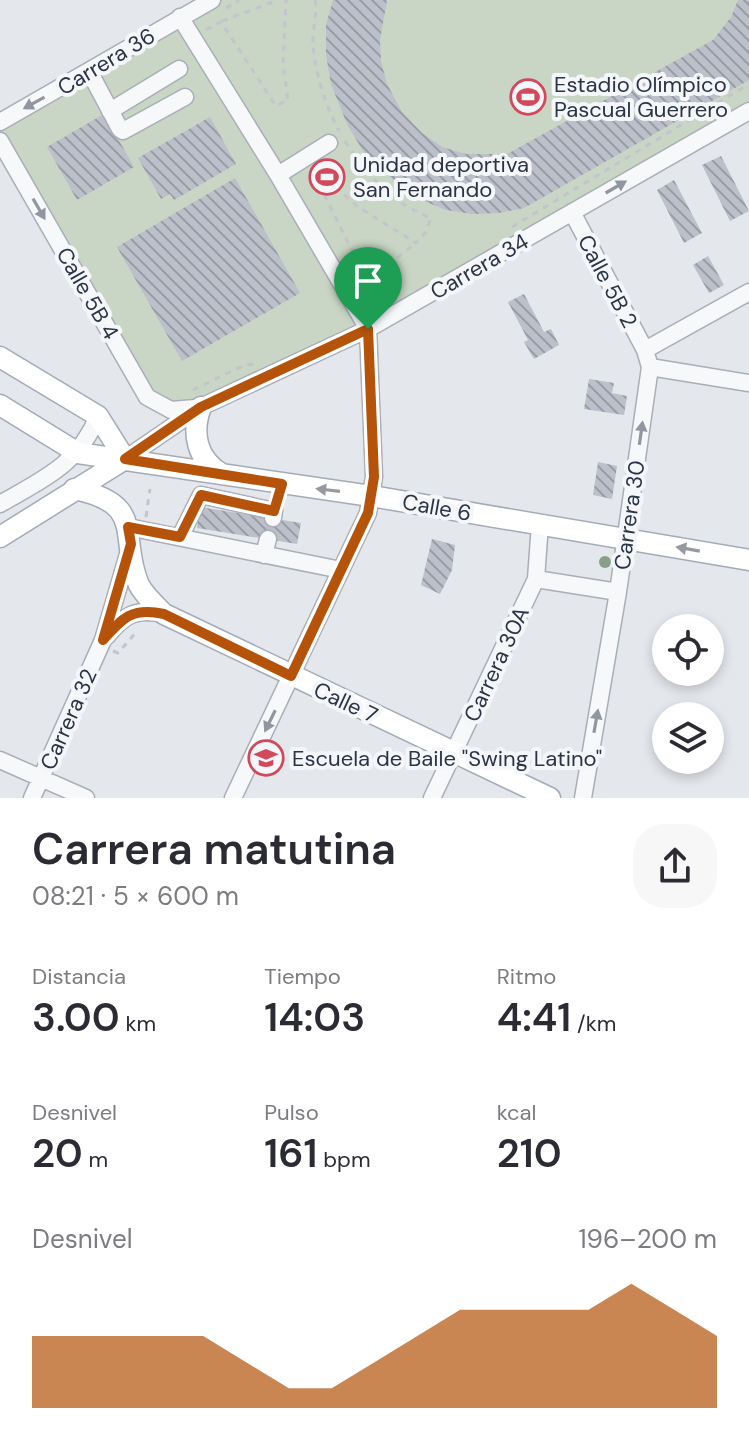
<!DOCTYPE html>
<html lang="es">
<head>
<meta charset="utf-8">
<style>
	body { margin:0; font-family:"DM Sans",sans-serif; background:#f7f7f7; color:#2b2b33; height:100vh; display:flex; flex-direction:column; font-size:30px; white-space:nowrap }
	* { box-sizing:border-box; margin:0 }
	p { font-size:26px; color:#7c7c81 }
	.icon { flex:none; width:44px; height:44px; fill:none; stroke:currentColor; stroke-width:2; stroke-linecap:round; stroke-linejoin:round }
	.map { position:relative; height:798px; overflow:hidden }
	.panel { display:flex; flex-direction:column; background:#fff; flex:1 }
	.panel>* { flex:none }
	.buttons { position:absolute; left:652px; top:614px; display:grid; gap:16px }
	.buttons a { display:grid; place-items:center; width:72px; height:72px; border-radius:50%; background:#fff; box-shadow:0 4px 12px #0003; font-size:40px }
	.pin { position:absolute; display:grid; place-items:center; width:68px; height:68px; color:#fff; margin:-82px -34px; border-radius:50% 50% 50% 0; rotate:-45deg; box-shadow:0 0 8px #0007 }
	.pin .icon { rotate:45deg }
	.round { display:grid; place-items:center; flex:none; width:84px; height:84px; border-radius:32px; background:#f7f7f7 }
	.overview { display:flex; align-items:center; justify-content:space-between; height:136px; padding:0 32px }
	h1 { font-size:44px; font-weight:600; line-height:60px }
	.figures { display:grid; grid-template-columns:repeat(3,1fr); gap:12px; height:136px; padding:8px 32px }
	.figures div { display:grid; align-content:center }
	.figures b { font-size:40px; font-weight:600 }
	.figures small { font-size:22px; font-weight:400 }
	.figures p { font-size:22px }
	.chart { height:224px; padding:16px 32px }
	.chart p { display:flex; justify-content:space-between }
	.chart svg { width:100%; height:144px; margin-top:8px; fill:#b45309; opacity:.7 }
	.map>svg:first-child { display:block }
</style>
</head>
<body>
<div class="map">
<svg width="749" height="798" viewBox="0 0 749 798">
	<defs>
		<pattern id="building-back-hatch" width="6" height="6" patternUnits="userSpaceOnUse" patternTransform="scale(2)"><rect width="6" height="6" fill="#bbc0ca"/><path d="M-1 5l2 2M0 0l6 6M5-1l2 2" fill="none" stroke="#989da6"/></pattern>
	</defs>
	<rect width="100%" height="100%" fill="#e4e7ec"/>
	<path fill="#c9d6c5" d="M 212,0 L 749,0 L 749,111 L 368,329 L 184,410 L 147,397 L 0,141 L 0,122 Z"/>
	<path fill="url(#building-back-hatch)" d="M 333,0 L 387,0 L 380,40 L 381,61 L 387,84 L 402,112 L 422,133 L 442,147 L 466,154 L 507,154 L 713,40 L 731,17 L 738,0 L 749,0 L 749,80 L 524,208 L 499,213 L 472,214 L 446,210 L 419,199 L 378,168 L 363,151 L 347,124 L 331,84 L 326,55 L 326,25 Z
		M 104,114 L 134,167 L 77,200 L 47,147 Z
		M 210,117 L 236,164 L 174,200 L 170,194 L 161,199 L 138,158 Z
		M 721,156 L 749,211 L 730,221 L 702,165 Z
		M 235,178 L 300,293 L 182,361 L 117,247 Z
		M 674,180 L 702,233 L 684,243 L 657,190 Z
		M 708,256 L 724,285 L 709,293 L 693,265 Z
		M 524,294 L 544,332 L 551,329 L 559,345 L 534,359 L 524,342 L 528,340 L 508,302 Z
		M 589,379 L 614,383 L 612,393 L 627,396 L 624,415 L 584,409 Z
		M 598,462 L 617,466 L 612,499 L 593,495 Z
		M 200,507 L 301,523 L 297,544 L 197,528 Z
		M 432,539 L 455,545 L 452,570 L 440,594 L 421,585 Z"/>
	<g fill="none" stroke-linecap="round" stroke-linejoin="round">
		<defs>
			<path id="minor" d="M 180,17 L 278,175 L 368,329 L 374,477 L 368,513 L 233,798
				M 89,71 L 120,129 L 123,131 L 185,97
				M 110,111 L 179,69
				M 0,122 L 212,0
				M 0,141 L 147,397 L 171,410 L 195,408
				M 278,175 L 329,143
				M 572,212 L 645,350 L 650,367 L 618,592 L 583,798
				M 645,350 L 749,292
				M 650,367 L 749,383
				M 125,459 L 201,407 L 368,329 L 749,111
				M 0,504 C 43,479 78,465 98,416
				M 128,527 L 341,570
				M 180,537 L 201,495 L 274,511 L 273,518
				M 264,555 L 268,539
				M 536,579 L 618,592
				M 107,636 C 125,614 136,608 164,614
				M 0,760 L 86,798
				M 32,798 L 103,640 L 129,551
				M 432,798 L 536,579 L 540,524"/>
			<path id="major" d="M 0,357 L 98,416 L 125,459
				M 0,405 L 78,453 L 371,496 L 749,560
				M 201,407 C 191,433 197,460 222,474
				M 74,489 C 148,504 118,537 139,585 C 145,596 155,605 164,614 L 550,798
				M 0,537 L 125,459"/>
		</defs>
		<use href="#minor" stroke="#a9aeb7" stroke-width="19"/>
		<use href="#major" stroke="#a3abb8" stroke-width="23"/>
		<path stroke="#c2c5cb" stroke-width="3" stroke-dasharray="6 6" stroke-linecap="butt" d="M 315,0 C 318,11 312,30 313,44 C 315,74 325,103 339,131
			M 226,8 L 239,0
			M 222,21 L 278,0
			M 206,30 L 221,22 L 276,106 L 288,100 L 283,64 L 286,0
			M 345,141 C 365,174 394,204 431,218 L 425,233 L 416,243 L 358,207 L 333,185 L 323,192 L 367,281 L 363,287
			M 512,227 L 749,84
			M 369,280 L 416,243
			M 193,390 L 238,368 L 256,363
			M 146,517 L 150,489
			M 113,651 L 118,653 L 138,630"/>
		<use href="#minor" stroke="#f7f8fa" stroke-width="16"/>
		<use href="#major" stroke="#fff" stroke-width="20"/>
	</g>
	<circle fill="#899d89" cx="605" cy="562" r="6"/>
	<defs><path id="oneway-solid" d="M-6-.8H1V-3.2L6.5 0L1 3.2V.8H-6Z" transform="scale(2)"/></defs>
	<g fill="#9196a0">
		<use href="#oneway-solid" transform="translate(34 103) rotate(151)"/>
		<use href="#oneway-solid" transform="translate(616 187) rotate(-30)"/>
		<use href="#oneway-solid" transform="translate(39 209) rotate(60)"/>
		<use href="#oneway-solid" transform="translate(641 433) rotate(-82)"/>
		<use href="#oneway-solid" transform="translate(270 721) rotate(116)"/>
		<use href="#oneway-solid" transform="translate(596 721) rotate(-80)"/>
	</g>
	<g fill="#959aa2">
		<use href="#oneway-solid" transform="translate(328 490) rotate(-173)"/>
		<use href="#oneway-solid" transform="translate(688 549) rotate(-170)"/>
	</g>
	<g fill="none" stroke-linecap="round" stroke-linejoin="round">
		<defs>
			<path id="route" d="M 368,329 L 374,477 L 368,513 L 291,676 L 164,614 C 133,607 123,617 103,640 L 131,544 L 128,527 L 180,537 L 201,495 L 274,511 L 282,484 L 125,459 L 201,407 Z"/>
		</defs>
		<use href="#route" stroke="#fff" stroke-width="16"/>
		<use href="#route" stroke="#b45309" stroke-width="10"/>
	</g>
	<defs>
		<symbol id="stadium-ring" viewBox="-11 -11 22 22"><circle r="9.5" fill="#f4f6f9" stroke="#d1495b" stroke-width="1.5"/><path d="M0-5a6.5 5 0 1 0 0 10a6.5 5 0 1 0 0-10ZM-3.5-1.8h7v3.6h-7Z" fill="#d1495b"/></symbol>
		<symbol id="school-ring" viewBox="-11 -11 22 22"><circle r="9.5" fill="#f4f6f9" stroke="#d1495b" stroke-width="1.5"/><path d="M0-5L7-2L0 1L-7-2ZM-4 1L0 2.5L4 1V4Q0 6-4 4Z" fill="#d1495b"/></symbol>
	</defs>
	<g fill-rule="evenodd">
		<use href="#stadium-ring" x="508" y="77" width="40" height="40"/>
		<use href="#stadium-ring" x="307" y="157" width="40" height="40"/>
		<use href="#school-ring" x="246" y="738" width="40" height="40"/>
	</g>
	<g text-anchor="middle" stroke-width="8" stroke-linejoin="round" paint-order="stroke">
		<g font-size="22" fill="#2b3445" stroke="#f4f6f9">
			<text transform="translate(106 61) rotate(-31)" y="8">Carrera 36</text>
			<text transform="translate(479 266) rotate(-30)" y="8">Carrera 34</text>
			<text transform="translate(608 281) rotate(62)" y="8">Calle 5B 2</text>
			<text transform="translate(88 293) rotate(60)" y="8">Calle 5B 4</text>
			<text transform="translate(437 507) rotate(10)" y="8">Calle 6</text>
			<text transform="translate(629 515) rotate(-82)" y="8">Carrera 30</text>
			<text transform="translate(496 664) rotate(-65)" y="8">Carrera 30A</text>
			<text transform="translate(346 702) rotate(25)" y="8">Calle 7</text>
			<text transform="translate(68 719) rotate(-66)" y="8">Carrera 32</text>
		</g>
		<g font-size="22" fill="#2b3445" stroke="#f4f6f9" text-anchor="start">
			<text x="554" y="92">Estadio Olímpico<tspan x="554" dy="25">Pascual Guerrero</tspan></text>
			<text x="353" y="172">Unidad deportiva<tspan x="353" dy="25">San Fernando</tspan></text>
			<text x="292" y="766">Escuela de Baile "Swing Latino"</text>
		</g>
	</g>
</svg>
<div class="buttons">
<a><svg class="icon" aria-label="locate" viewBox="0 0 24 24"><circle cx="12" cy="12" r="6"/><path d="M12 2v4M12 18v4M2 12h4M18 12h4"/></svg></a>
<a><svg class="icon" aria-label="layers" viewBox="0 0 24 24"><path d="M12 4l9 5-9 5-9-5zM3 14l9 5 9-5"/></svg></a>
</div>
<div class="pin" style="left:368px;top:329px;background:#1e9e55"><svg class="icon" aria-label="arrive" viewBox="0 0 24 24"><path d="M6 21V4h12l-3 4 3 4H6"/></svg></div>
</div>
<section class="panel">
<div class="overview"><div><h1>Carrera matutina</h1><p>08:21 · 5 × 600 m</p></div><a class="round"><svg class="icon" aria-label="share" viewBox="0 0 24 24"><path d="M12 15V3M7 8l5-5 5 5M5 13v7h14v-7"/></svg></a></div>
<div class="figures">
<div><p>Distancia</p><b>3.00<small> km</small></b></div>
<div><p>Tiempo</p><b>14:03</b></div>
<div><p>Ritmo</p><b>4:41<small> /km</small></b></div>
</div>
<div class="figures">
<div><p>Desnivel</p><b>20<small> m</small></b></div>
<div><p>Pulso</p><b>161<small> bpm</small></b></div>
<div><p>kcal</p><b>210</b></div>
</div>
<div class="chart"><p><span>Desnivel</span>196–200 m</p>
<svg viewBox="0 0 160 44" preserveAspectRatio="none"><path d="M0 44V22L10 22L20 22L30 22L40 22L50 30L60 38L70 38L80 30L90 22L100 14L110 14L120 14L130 14L140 6L150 14L160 22V44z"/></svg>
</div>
</section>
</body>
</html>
